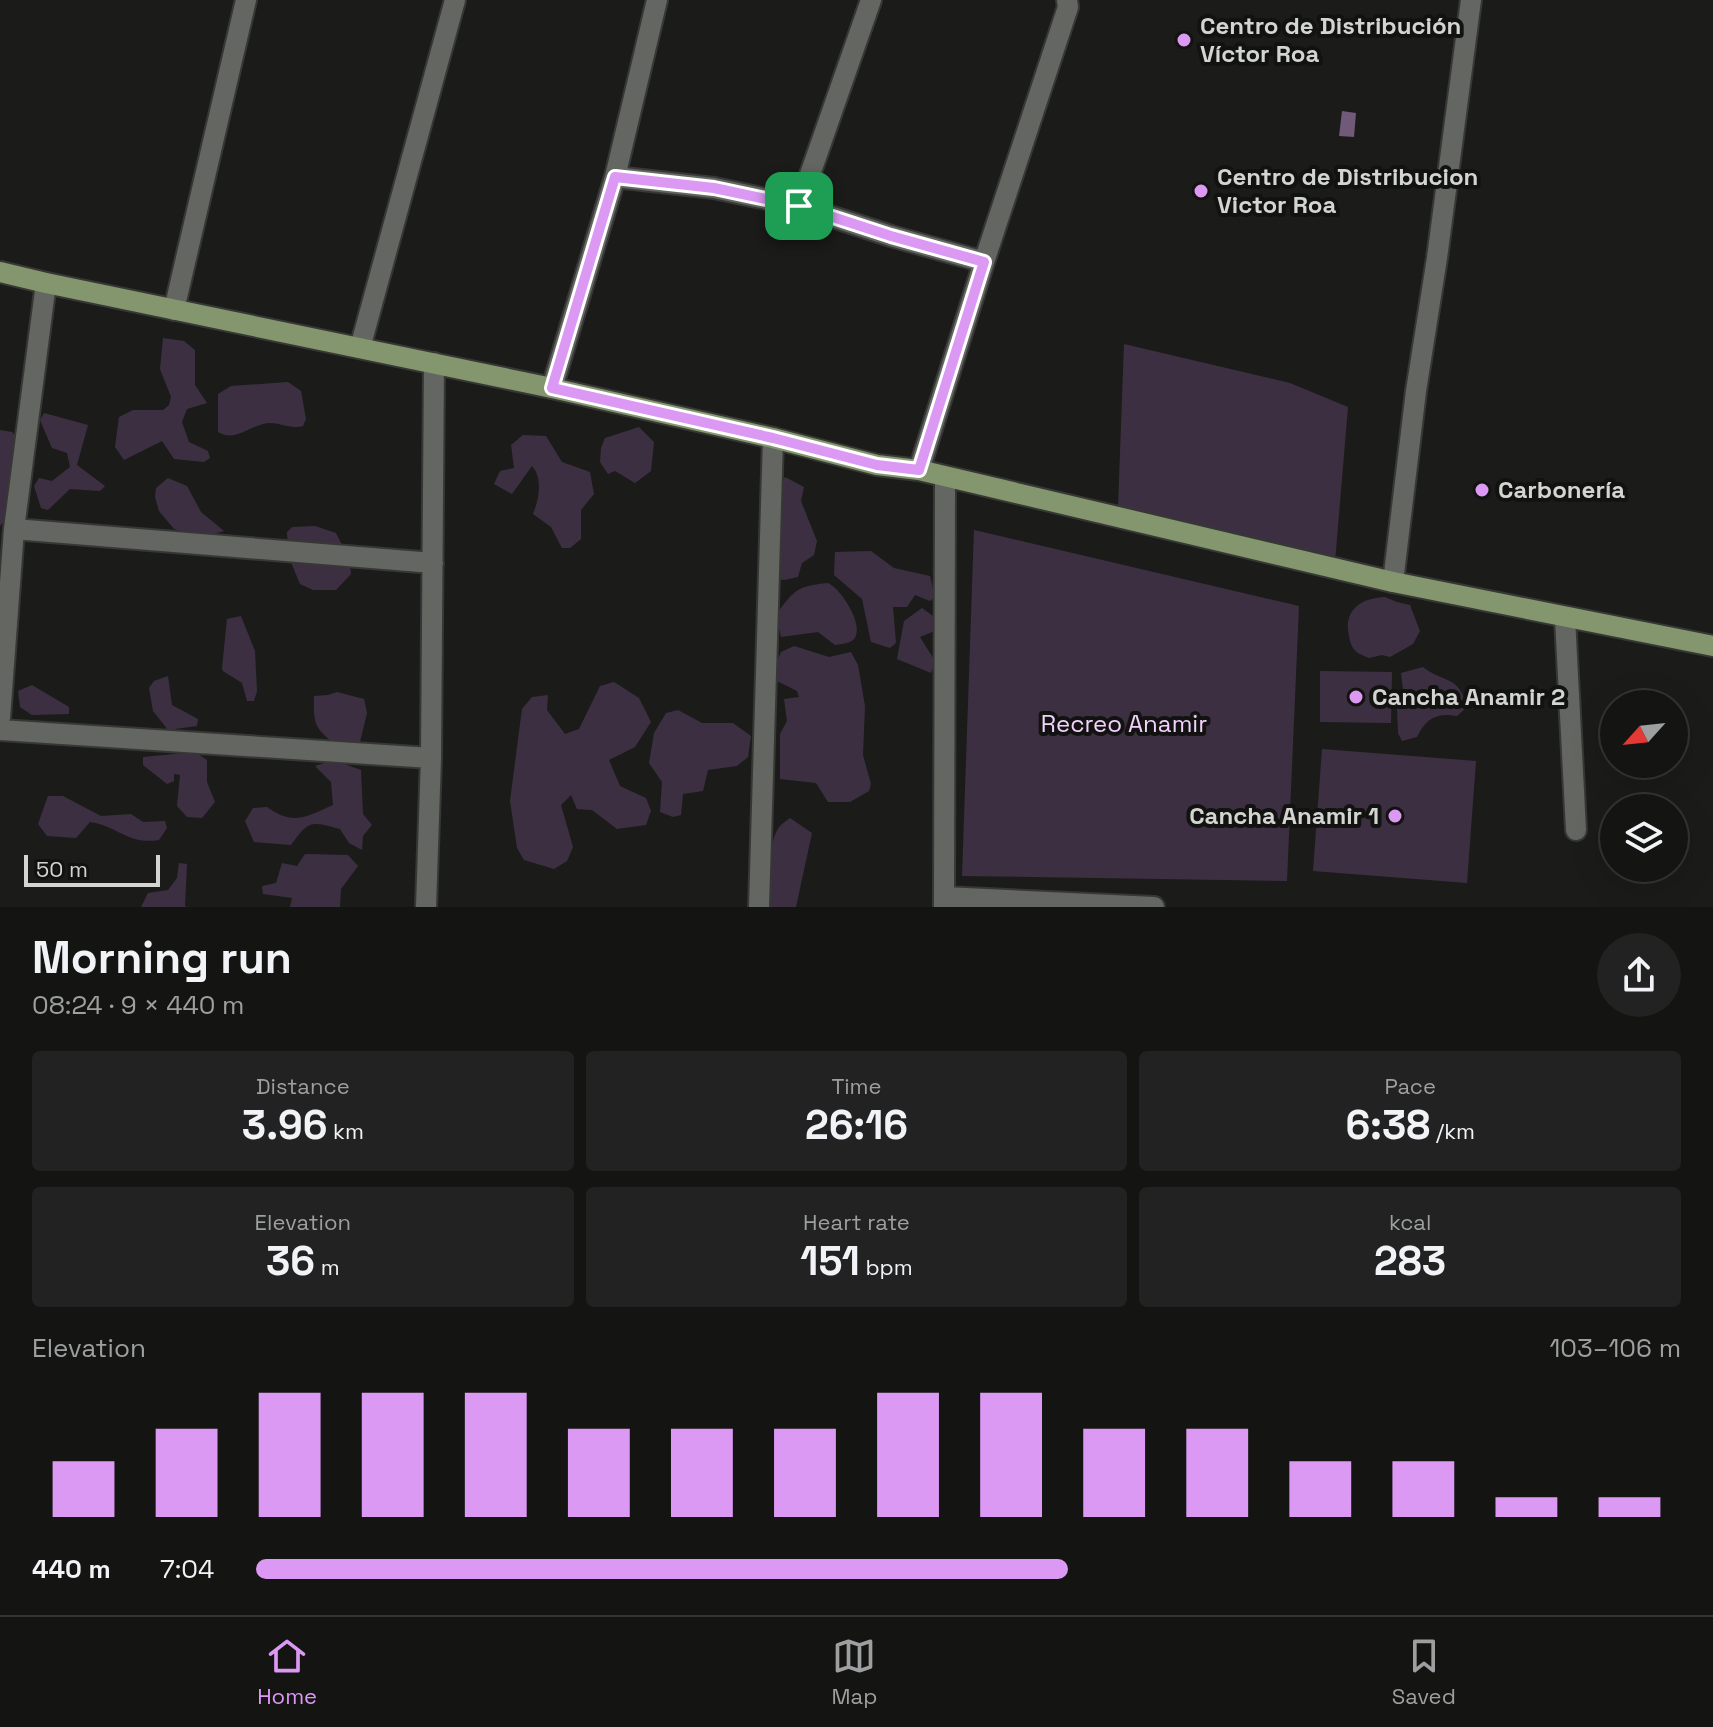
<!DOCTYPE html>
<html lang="en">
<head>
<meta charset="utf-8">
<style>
	body { margin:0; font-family:"Space Grotesk",sans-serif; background:#212221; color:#f1f3f6; height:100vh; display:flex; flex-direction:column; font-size:30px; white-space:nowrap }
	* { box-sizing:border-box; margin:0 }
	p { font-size:26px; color:#9d9fa0 }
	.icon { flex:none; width:44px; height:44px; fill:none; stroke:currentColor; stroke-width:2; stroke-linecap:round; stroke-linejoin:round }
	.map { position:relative; height:907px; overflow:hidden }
	.sheet { display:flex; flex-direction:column; background:#141513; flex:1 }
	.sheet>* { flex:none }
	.needle { width:52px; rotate:243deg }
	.controls { position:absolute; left:1600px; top:690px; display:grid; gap:16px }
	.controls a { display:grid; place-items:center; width:88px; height:88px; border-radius:50%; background:#141513; box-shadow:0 8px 32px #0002,0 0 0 2px #333433; font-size:40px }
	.scale { position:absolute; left:24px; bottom:20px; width:136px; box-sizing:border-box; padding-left:8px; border:4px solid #d3d5d2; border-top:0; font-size:22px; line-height:28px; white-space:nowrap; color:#d3d5d2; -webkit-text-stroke:6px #121310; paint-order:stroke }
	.pin { position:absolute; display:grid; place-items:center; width:68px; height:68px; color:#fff; margin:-34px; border-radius:16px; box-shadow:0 4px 12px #0006 }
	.round { display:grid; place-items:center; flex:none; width:84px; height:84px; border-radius:42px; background:#212221 }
	.headline { display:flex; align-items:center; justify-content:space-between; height:136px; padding:0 32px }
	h1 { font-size:44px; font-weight:600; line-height:60px }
	.figures { display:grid; grid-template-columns:repeat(3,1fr); gap:12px; height:136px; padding:8px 32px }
	.figures div { display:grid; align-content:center; border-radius:8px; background:#212221; text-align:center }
	.figures b { font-size:40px; font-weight:600 }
	.figures small { font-size:22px; font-weight:400 }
	.figures p { font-size:22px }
	.chart { height:224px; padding:16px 32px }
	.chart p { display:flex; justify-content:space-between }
	.chart svg { width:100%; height:144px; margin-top:8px; stroke:#dc99f4; stroke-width:6 }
	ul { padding:0 32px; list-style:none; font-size:26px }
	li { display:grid; grid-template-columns:128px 96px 1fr; align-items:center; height:60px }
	li i { height:20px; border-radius:10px; background:#dc99f4 }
	.dock { display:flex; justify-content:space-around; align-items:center; height:112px; border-top:2px solid #333433; background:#141513; font-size:22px; color:#9d9fa0 }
	.dock a { display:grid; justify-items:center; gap:4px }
	.dock .current { color:#dc99f4 }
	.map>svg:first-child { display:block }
</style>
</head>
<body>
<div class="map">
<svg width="1713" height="907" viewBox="0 0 1713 907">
	<rect width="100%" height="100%" fill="#1b1c19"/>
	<path fill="#3d2f42" d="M 163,338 L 184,341 L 195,350 L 195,385 L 207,403 L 187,409 L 182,422 L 189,442 L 208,451 L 210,458 L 204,462 L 174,459 L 162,441 L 124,460 L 115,447 L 119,417 L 133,410 L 163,410 L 169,405 L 171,397 L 160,369 Z
		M 1124,344 L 1290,383 L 1348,407 L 1335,562 L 1118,507 Z
		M 288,382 L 301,391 L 306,419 L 303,426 C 289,430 276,420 263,424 C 247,428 234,442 218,432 L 218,394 L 231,386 Z
		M 44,413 L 88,425 L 77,465 L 105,486 L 100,491 L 70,489 L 48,510 L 41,508 L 34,486 L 39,478 L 52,481 L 70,467 L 67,453 L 52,448 L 40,420 Z
		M 639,427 L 654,442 L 651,471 L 635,483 L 615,471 L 608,474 L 600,462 L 601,448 L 605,438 Z
		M 0,430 L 12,432 L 17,438 L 13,510 L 0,526 Z
		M 523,435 L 546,436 L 562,462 L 590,472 L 594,494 L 581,510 L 581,539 L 570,548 L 562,548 L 551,527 L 533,514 C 539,500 543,478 532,466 L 512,494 L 494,484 L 500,471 L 514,468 L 511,445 Z
		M 785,477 L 804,487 L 801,501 L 817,541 L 814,555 L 802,563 L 798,577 L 784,580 L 769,578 L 769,502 Z
		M 168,478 L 187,486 L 201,512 L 224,531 L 203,537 L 174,529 L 159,511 L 155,497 L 156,488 Z
		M 315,526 L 336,533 L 349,559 L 351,574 L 336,590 L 313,590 L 300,584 L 288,555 L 287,532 L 292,527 Z
		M 974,530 L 1299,606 L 1287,881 L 962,876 Z
		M 871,551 L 894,568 L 930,576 L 935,597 L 930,601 L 915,595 L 907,607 L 893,607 L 896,643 L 890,648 L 871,642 L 862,599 L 834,575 L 835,552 Z
		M 828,583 C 841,589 865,625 854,639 C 849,644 841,644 835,645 L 818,632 L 781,637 L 776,615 C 794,590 797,586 828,583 Z
		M 1385,597 L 1397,602 L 1410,605 L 1420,631 L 1413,644 L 1390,657 L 1382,655 L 1369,658 C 1365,656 1361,655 1358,653 C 1352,649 1350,642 1349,636 C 1343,610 1361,598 1385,597 Z
		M 922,608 L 933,616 L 937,630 L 920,637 L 935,661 L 931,673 L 897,659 L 904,621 Z
		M 241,616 L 255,651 L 257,691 L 254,701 L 247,701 L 242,683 L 223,671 L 222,668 L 227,619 Z
		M 794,646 L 829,657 L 851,652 L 858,665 L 865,706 L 863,755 L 871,784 L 869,791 L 850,802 L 828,802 L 816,783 L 780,779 L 780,734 L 787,721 L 784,699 L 799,697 L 797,691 L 777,681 L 775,666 L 781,652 Z
		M 1423,667 C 1445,684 1458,674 1467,707 L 1457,716 C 1437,712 1425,719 1417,737 L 1402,741 L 1398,733 L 1397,708 L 1403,689 L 1401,673 Z
		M 1320,671 L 1392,672 L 1391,723 L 1320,722 Z
		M 168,676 L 172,705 L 198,719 L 197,726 L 168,730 L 153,711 L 149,688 L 154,681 Z
		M 614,682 L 639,698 L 651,722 L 635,747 L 609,760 L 620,786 L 646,798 L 651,811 L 646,825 L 617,829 L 592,810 L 577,809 L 571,795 L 561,805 L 573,847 L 567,861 L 554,869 L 524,860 L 517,848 L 510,801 L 522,709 L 532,697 L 548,695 L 547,710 L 565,734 L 579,729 L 600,686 Z
		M 32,685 L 69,707 L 69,714 L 32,715 L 20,707 L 18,691 Z
		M 337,692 L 364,699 L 367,713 L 360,742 L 338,746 C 315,729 313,725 314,696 L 328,695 Z
		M 678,710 L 702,723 L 733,723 L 751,736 L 748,757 L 737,766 L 708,770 L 703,791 L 683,794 L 681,815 L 673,817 L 660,812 L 662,782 L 649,763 L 654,733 L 666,713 Z
		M 1322,749 L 1476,761 L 1467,883 L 1313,871 Z
		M 195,752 L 207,760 L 207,782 L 215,802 L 202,818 L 187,817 L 177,806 L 180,775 L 174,774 L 174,781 L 167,784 L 143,765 L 143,757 Z
		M 333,760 L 361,770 L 363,814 L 372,825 L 363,836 L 362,850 L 349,843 L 340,829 C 311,821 309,820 291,845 L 254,842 L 245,821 L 253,808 L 267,807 C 293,826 306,817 333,805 L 331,782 L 315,766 Z
		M 48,796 L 63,796 L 101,816 L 131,814 L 143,822 L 165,821 L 167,828 L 159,840 C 128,845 118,826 90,822 L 76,838 L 47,836 L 38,824 Z
		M 790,818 L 812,833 L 796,907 L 770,907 C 769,887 767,841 780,826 C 783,823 787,820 790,818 Z
		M 305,854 L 348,855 L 358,866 L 341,889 L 340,907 L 290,907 L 292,898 L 263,894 L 262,886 L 276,883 L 282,863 L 297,866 Z
		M 179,863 L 187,864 L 185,906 L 187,907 L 141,907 L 148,893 L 168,890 L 177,878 Z"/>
	<path fill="#71597a" d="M 1342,111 L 1356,113 L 1354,137 L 1339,136 Z"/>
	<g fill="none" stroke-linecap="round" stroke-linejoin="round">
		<defs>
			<path id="minor" d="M 615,177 L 657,0
				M 799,206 L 871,0
				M 174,310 L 246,0
				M 360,348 L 455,0
				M 552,388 L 615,177 L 714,188 L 799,206 L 891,236 L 984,262
				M 919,470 L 984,262 L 1068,7 L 1067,0
				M 14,529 L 433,563
				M 1393,582 L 1416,391 L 1437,258 L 1471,0
				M 1565,618 L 1576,830
				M 0,718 L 14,529 L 46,283
				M 0,730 L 431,758
				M 944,897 L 1154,907
				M 426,907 L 431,758 L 434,363
				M 759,907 L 773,438
				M 944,907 L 945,477"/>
			<path id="primary" d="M 0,272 L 46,283 L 552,388 L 773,438 L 877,465 L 919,470 L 1393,582 L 1713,646"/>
		</defs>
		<use href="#minor" stroke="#373836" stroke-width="24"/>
		<use href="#primary" stroke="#373836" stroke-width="24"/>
		<use href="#minor" stroke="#646662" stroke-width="20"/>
		<use href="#primary" stroke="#83966d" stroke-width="20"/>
	</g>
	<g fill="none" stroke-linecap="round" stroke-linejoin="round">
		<defs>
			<path id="route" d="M 615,177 L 714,188 L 799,206 L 891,236 L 984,262 L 919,470 L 877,465 L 773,438 L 552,388 Z"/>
		</defs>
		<use href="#route" stroke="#fff" stroke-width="16"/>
		<use href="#route" stroke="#dc99f4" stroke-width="10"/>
	</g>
	<g fill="#dc99f4" stroke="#121310" stroke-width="3">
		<circle cx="1184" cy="40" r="8"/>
		<circle cx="1201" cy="191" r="8"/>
		<circle cx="1482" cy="490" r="8"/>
		<circle cx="1356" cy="697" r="8"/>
		<circle cx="1395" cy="816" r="8"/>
	</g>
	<g text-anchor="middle" stroke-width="8" stroke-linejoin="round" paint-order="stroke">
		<g font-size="24" font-weight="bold" fill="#d3d5d2" stroke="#121310" text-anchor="start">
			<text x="1200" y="34">Centro de Distribución<tspan x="1200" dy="28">Víctor Roa</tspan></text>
			<text x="1217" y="185">Centro de Distribucion<tspan x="1217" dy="28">Victor Roa</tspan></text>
			<text x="1498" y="498">Carbonería</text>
			<text x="1372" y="705">Cancha Anamir 2</text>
			<text x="1379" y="824" text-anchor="end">Cancha Anamir 1</text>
		</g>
		<g font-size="24" fill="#f2d1fe" stroke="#121310">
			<text x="1124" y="732">Recreo Anamir</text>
		</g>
	</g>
</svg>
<div class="controls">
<a><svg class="needle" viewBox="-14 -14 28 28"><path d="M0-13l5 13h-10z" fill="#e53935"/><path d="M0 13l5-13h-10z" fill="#9d9fa0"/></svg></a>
<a><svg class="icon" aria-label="layers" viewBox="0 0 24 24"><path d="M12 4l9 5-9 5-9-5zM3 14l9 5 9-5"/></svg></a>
</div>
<div class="scale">50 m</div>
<div class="pin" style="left:799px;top:206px;background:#1e9e55"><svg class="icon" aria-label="arrive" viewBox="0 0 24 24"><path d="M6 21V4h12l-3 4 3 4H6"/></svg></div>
</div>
<section class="sheet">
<div class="headline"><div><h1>Morning run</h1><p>08:24 · 9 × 440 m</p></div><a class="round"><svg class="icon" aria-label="share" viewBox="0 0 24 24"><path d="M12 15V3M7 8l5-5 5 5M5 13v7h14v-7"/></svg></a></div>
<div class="figures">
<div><p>Distance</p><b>3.96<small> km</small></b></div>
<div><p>Time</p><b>26:16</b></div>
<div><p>Pace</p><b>6:38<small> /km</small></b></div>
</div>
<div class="figures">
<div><p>Elevation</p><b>36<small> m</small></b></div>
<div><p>Heart rate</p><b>151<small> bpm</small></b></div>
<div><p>kcal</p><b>283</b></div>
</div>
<div class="chart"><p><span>Elevation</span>103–106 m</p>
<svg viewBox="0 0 160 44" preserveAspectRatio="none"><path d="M5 44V27M15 44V17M25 44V6M35 44V6M45 44V6M55 44V17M65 44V17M75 44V17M85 44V6M95 44V6M105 44V17M115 44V17M125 44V27M135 44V27M145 44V38M155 44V38"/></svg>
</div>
<ul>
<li><b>440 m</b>7:04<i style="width:57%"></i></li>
</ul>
</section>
<nav class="dock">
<a class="current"><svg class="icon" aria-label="home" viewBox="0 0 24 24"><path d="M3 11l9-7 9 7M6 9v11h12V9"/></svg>Home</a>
<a><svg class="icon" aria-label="map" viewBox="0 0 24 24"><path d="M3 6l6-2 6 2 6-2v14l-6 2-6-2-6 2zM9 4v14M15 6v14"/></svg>Map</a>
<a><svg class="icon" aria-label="saved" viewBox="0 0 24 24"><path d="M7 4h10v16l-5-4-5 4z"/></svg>Saved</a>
</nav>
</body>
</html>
